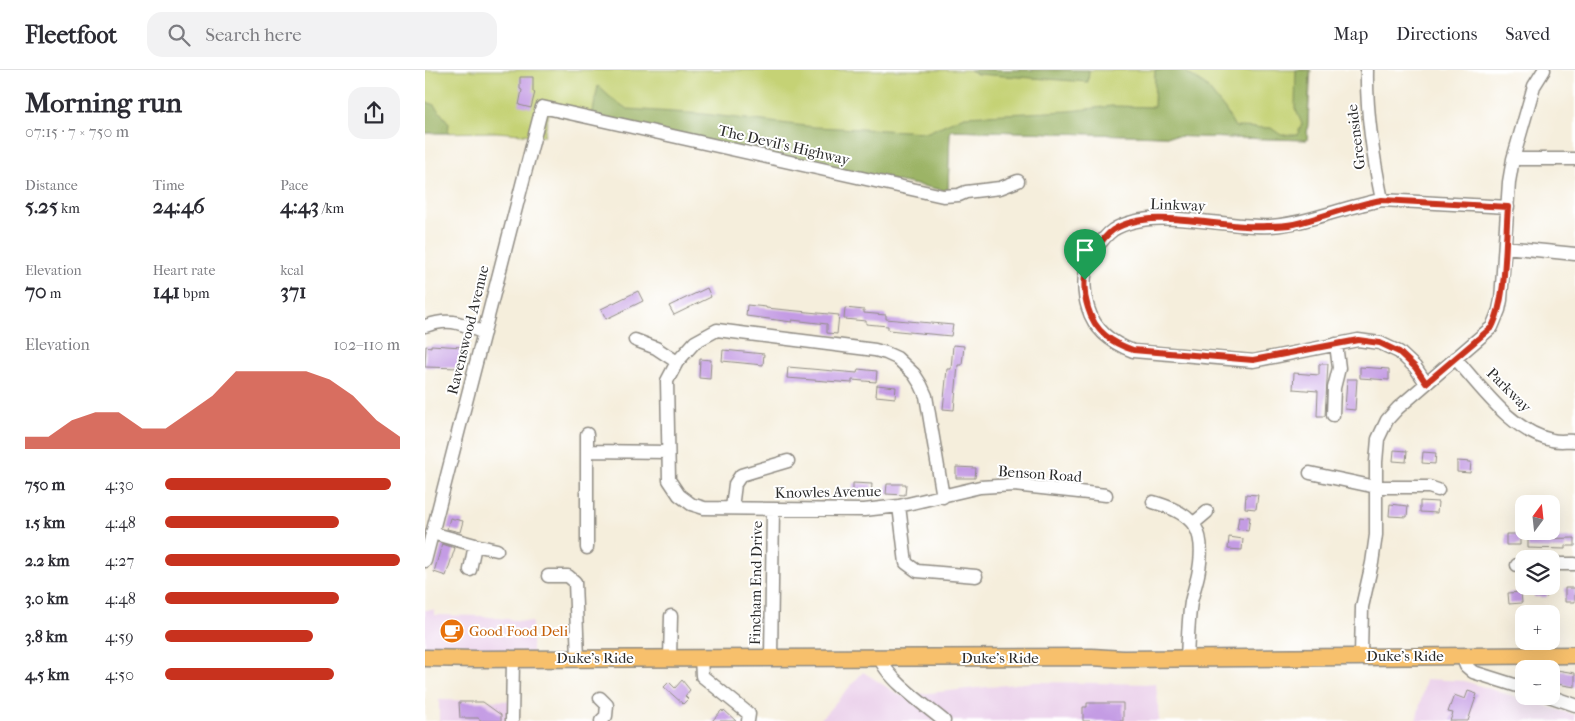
<!DOCTYPE html>
<html lang="en">
<head>
<meta charset="utf-8">
<style>
	body { margin:0; font-family:"IM FELL French Canon",serif; background:#f2f2f3; color:#2b2b33; height:100vh; display:flex; flex-direction:column; font-size:19px; white-space:nowrap }
	* { box-sizing:border-box; margin:0 }
	p { font-size:16px; color:#7c7c81 }
	.icon { flex:none; width:28px; height:28px; fill:none; stroke:currentColor; stroke-width:2; stroke-linecap:round; stroke-linejoin:round }
	.map { position:relative; flex:1; overflow:hidden }
	.drawer { display:flex; flex-direction:column; background:#fff; width:425px }
	.drawer>* { flex:none }
	.needle { width:32px; rotate:15deg }
	.buttons { position:absolute; left:1090px; top:425px; display:grid; gap:10px }
	.buttons a { display:grid; place-items:center; width:45px; height:45px; border-radius:10px; background:#fff; box-shadow:0 5px 20px #0002; font-size:25px }
	.pin { position:absolute; display:grid; place-items:center; width:42px; height:42px; color:#fff; margin:-51px -21px; border-radius:50% 50% 50% 0; rotate:-45deg; box-shadow:0 0 5px #0007 }
	.pin .icon { rotate:45deg }
	.round { display:grid; place-items:center; flex:none; width:52px; height:52px; border-radius:15px; background:#f2f2f3 }
	.overview { display:flex; align-items:center; justify-content:space-between; height:85px; padding:0 25px }
	h1 { font-size:28px; font-weight:800; line-height:38px }
	.metrics { display:grid; grid-template-columns:repeat(3,1fr); gap:8px; height:85px; padding:5px 25px }
	.metrics div { display:grid; align-content:center }
	.metrics b { font-size:21px; font-weight:800 }
	.metrics small { font-size:14px; font-weight:400 }
	.metrics p { font-size:14px }
	.chart { height:140px; padding:10px 25px }
	.chart p { display:flex; justify-content:space-between }
	.chart svg { width:100%; height:90px; margin-top:5px; fill:#c8321e; opacity:.7 }
	ul { padding:0 25px; list-style:none; font-size:16px }
	li { display:grid; grid-template-columns:80px 60px 1fr; align-items:center; height:38px }
	li i { height:12px; border-radius:6px; background:#c8321e }
	header { display:flex; align-items:center; gap:30px; box-sizing:border-box; height:70px; padding:0 25px; background:#fff; border-bottom:1px solid #e1e1e2 }
	header strong { font-size:24px }
	nav { display:flex; gap:28px; margin-inline-start:auto; font-size:18px }
	.search { width:350px; height:45px; background:#f2f2f3; display:flex; align-items:center; gap:12px; box-sizing:border-box; padding:0 18px; border-radius:15px; color:#7c7c81; font-size:19px }
	main { display:flex; flex:1; min-height:0 }
	.map>svg:first-child { display:block }
</style>
</head>
<body>
<header>
<strong>Fleetfoot</strong>
<div class="search"><svg class="icon" aria-label="search" viewBox="0 0 24 24"><circle cx="10" cy="10" r="6"/><path d="M15 15l6 6"/></svg>Search here</div>
<nav><a>Map</a><a>Directions</a><a>Saved</a></nav>
</header>
<main>
<section class="drawer">
<div class="overview"><div><h1>Morning run</h1><p>07:15 · 7 × 750 m</p></div><a class="round"><svg class="icon" aria-label="share" viewBox="0 0 24 24"><path d="M12 15V3M7 8l5-5 5 5M5 13v7h14v-7"/></svg></a></div>
<div class="metrics">
<div><p>Distance</p><b>5.25<small> km</small></b></div>
<div><p>Time</p><b>24:46</b></div>
<div><p>Pace</p><b>4:43<small> /km</small></b></div>
</div>
<div class="metrics">
<div><p>Elevation</p><b>70<small> m</small></b></div>
<div><p>Heart rate</p><b>141<small> bpm</small></b></div>
<div><p>kcal</p><b>371</b></div>
</div>
<div class="chart"><p><span>Elevation</span>102–110 m</p>
<svg viewBox="0 0 160 44" preserveAspectRatio="none"><path d="M0 44V38L10 38L20 30L30 26L40 26L50 34L60 34L70 26L80 18L90 6L100 6L110 6L120 6L130 10L140 18L150 30L160 38V44z"/></svg>
</div>
<ul>
<li><b>750 m</b>4:30<i style="width:96%"></i></li>
<li><b>1.5 km</b>4:48<i style="width:74%"></i></li>
<li><b>2.2 km</b>4:27<i style="width:100%"></i></li>
<li><b>3.0 km</b>4:48<i style="width:74%"></i></li>
<li><b>3.8 km</b>4:59<i style="width:63%"></i></li>
<li><b>4.5 km</b>4:50<i style="width:72%"></i></li>
</ul>
</section>
<div class="map">
<svg width="1150" height="651" viewBox="0 0 1150 651">
	<rect width="100%" height="100%" fill="#fff"/>
	<filter id="ink" filterUnits="userSpaceOnUse"><feTurbulence type="fractalNoise" baseFrequency=".02" numOctaves="2"/><feDisplacementMap in="SourceGraphic" scale="10" xChannelSelector="R" yChannelSelector="G"/><feConvolveMatrix kernelMatrix="1 2 1 2 8 2 1 2 1" color-interpolation-filters="sRGB"/></filter>
	<filter id="wash" filterUnits="userSpaceOnUse"><feTurbulence type="fractalNoise" baseFrequency=".0096" numOctaves="4" result="noise"/><feDisplacementMap in="SourceGraphic" scale="20" xChannelSelector="R" yChannelSelector="G"/><feGaussianBlur stdDeviation="1.12" result="paint"/><feColorMatrix in="noise" values="0 0 0 0 0 0 0 0 0 0 0 0 0 0 0 0 0 1.4 0 .05"/><feComposite in="paint" operator="in"/></filter>
	<g filter="url(#wash)">
		<rect width="100%" height="100%" fill="#f5eedc"/>
		<path fill="#ebd1eb" d="M 0,540 L 9,540 L 9,545 L 56,546 L 107,552 L 107,584 L 0,583 Z
			M 438,602 L 476,626 L 609,612 L 731,614 L 734,651 L 394,651 Z
			M 1001,609 L 1039,611 L 1150,645 L 1150,651 L 991,651 Z
			M 14,630 L 92,631 L 92,651 L 14,651 Z"/>
		<path fill="#c5d274" stroke="#787e50" d="M 0,0 L 886,0 L 882,70 L 525,60 L 523,121 L 124,43 L 119,66 L 72,62 L 0,63 Z"/>
		<path fill="#9cb466" stroke="#647048" d="M 545,0 L 664,0 L 663,12 L 552,4 Z
			M 730,0 L 758,0 L 781,16 L 801,41 L 810,57 L 846,58 L 856,65 L 872,65 L 877,54 L 870,38 L 871,0 L 885,0 L 882,70 L 525,60 L 523,121 L 166,51 L 173,16 L 185,27 L 202,39 L 278,44 L 389,57 L 503,62 L 539,46 L 645,41 L 687,36 L 729,37 Z
			M 0,32 L 8,34 L 24,53 L 23,63 L 0,63 Z"/>
		<g id="blocks">
			<path fill="#c49ce4" d="M 95,7 L 108,7 L 108,22 L 110,22 L 106,38 L 94,35 L 97,20 L 95,19 Z
				M 282,218 L 286,227 L 249,245 L 244,236 Z
				M 213,221 L 218,231 L 181,249 L 176,239 Z
				M 322,235 L 341,237 L 341,238 L 414,245 L 412,264 L 402,263 L 402,254 L 367,250 L 367,252 L 321,246 Z
				M 420,238 L 439,240 L 439,243 L 461,245 L 461,249 L 528,255 L 526,266 L 463,260 L 463,256 L 441,254 L 441,251 L 419,249 Z
				M 6,275 L 37,277 L 35,298 L 0,297 L 1,276 L 6,277 Z
				M 528,275 L 539,276 L 537,295 L 533,295 L 529,340 L 518,339 L 522,299 L 526,299 Z
				M 298,280 L 339,284 L 338,295 L 297,291 Z
				M 275,289 L 286,290 L 285,309 L 274,308 Z
				M 894,294 L 903,294 L 900,346 L 892,346 L 893,321 L 868,319 L 869,303 L 894,305 Z
				M 363,297 L 432,303 L 433,299 L 452,301 L 451,312 L 427,310 L 427,313 L 362,308 Z
				M 935,297 L 964,299 L 964,310 L 935,308 Z
				M 922,309 L 932,309 L 930,340 L 920,339 Z
				M 452,315 L 471,317 L 470,328 L 451,326 Z
				M 969,380 L 982,381 L 981,392 L 968,391 Z
				M 998,382 L 1011,383 L 1010,394 L 997,393 Z
				M 1032,391 L 1046,392 L 1045,403 L 1032,402 Z
				M 531,397 L 551,398 L 550,408 L 531,408 Z
				M 428,413 L 447,414 L 446,425 L 428,424 Z
				M 462,414 L 481,414 L 480,425 L 461,424 Z
				M 821,424 L 833,425 L 831,439 L 820,438 Z
				M 995,431 L 1013,432 L 1012,443 L 995,442 Z
				M 965,434 L 983,436 L 982,447 L 964,446 Z
				M 814,446 L 825,447 L 823,461 L 812,459 Z
				M 25,448 L 38,451 L 35,462 L 22,459 Z
				M 1081,464 L 1095,464 L 1095,475 L 1081,475 Z
				M 804,467 L 818,469 L 817,480 L 803,479 Z
				M 1150,468 L 1150,476 L 1140,476 L 1140,479 L 1103,478 L 1103,469 Z
				M 17,474 L 30,478 L 21,506 L 9,502 Z
				M 1109,516 L 1122,516 L 1122,527 L 1109,527 Z
				M 1140,518 L 1150,518 L 1150,532 L 1140,532 Z
				M 1096,522 L 1097,533 L 1084,534 L 1083,523 Z
				M 1126,599 L 1150,603 L 1150,617 L 1126,613 Z
				M 257,610 L 265,620 L 260,626 L 263,629 L 258,634 L 239,617 L 244,612 L 250,618 Z
				M 1043,621 L 1052,624 L 1043,651 L 1025,651 L 1028,643 L 1023,642 L 1029,625 L 1040,629 Z
				M 34,632 L 58,632 L 76,645 L 76,651 L 57,651 L 53,648 L 35,648 Z
				M 662,633 L 698,633 L 698,651 L 658,651 L 658,637 L 662,637 Z
				M 297,640 L 298,642 L 299,640 L 311,651 L 287,651 Z"/>
		</g>
	</g>
	<g filter="url(#ink)">
		<use href="#blocks" fill-opacity="0" stroke="#908c84" stroke-width="1"/>
		<g fill="none" stroke-linecap="round" stroke-linejoin="round">
			<defs>
				<path id="minor" d="M 942,0 C 941,44 948,87 957,130
					M 1088,89 L 1150,89
					M 1080,177 L 1150,184
					M 0,256 C 25,247 35,253 59,263
					M 210,270 L 231,278 L 252,292
					M 1030,288 C 1056,317 1087,362 1127,370 C 1134,372 1143,370 1150,371
					M 1001,313 L 990,297 L 974,282 L 955,273 L 933,270 L 828,291 L 708,281 C 687,273 670,261 663,238 C 657,219 658,196 670,180 C 675,173 681,165 688,160 C 728,135 800,159 846,156 C 884,153 919,137 957,130 L 1083,137
					M 908,345 L 909,318 L 914,298 L 911,274
					M 162,364 L 162,478
					M 162,381 L 243,382
					M 885,403 L 951,417 L 1004,417 L 1013,420
					M 518,427 L 501,326 L 496,315 L 489,304 L 472,288 L 461,283 L 450,280 L 292,260 L 270,272 L 252,292 L 242,311 L 244,410 L 254,425 L 266,434 L 279,438 L 439,440 L 474,436 L 555,417 L 589,415 L 681,425
					M 728,432 C 771,444 782,461 773,505 C 771,514 768,523 766,532 C 763,551 763,570 762,589
					M 474,436 L 481,493 L 492,501 L 551,506
					M 307,438 L 310,414 L 316,405 L 363,391
					M 769,453 L 782,442
					M 7,463 L 50,475 L 45,500
					M 50,475 L 72,480
					M 0,491 L 117,37 L 518,126 L 534,125 L 541,122 L 575,118 L 593,111
					M 1126,494 L 1150,494
					M 1092,495 L 1099,495
					M 123,506 L 143,506 L 150,512 L 153,588
					M 936,586 L 937,537 L 947,493 L 951,465 L 951,392 L 953,369 L 962,350 L 973,338 L 1067,257 L 1074,240 L 1076,230 L 1084,112 L 1088,89 L 1109,16 L 1119,0
					M 1037,586 L 1041,596 L 1048,602 L 1099,618
					M 245,588 L 246,546
					M 276,588 L 277,606 L 324,644 L 323,651
					M 346,588 L 348,439
					M 455,588 C 462,609 501,636 519,651
					M 1124,626 L 1150,635
					M 175,628 L 182,635 L 181,646 L 176,651
					M 87,651 L 88,589"/>
				<path id="major" d="M 0,588 L 51,589 L 667,587 L 698,589 L 1150,585"/>
			</defs>
			<use href="#minor" stroke="#908c84" stroke-width="15"/>
			<use href="#major" stroke="#908c84" stroke-width="19"/>
			<use href="#minor" stroke="#fff" stroke-width="12"/>
			<use href="#major" stroke="#f7c06c" stroke-width="16"/>
		</g>
	</g>
	<g fill="none" stroke-linecap="round" stroke-linejoin="round" filter="url(#ink)">
		<defs>
			<path id="route" d="M 957,130 L 1083,137 C 1080,170 1082,229 1067,257 L 1001,313 L 990,297 L 974,282 L 955,273 L 933,270 L 828,290 L 708,280 C 687,273 670,262 663,238 C 657,219 658,196 670,180 C 675,173 681,165 688,160 C 728,135 796,160 842,156 C 851,156 860,156 869,154 C 898,147 927,135 957,130 Z"/>
		</defs>
		<use href="#route" stroke="#fff" stroke-width="10"/>
		<use href="#route" stroke="#c8321e" stroke-width="6"/>
	</g>
	<defs>
		<symbol id="cafe-disc" viewBox="-11 -11 22 22"><circle r="9.5" fill="#e8710a" stroke="#fff"/><path d="M-5.5-4.5H6V0H3Q3 3.5 0 3.5H-2.5Q-5.5 3.5-5.5 0ZM3-3.2v2h1.7v-2ZM-6 4.5H4V6H-6Z" fill="#fff"/></symbol>
	</defs>
	<g fill-rule="evenodd">
		<use href="#cafe-disc" x="13" y="547" width="28" height="28"/>
	</g>
	<g text-anchor="middle" stroke-width="4" stroke-linejoin="round" paint-order="stroke">
		<g font-size="15" fill="#2b2b2b" stroke="#fff">
			<text transform="translate(931 67) rotate(-97)" y="5">Greenside</text>
			<text transform="translate(359 75) rotate(13)" y="5">The Devil's Highway</text>
			<text transform="translate(753 135) rotate(2)" y="5">Linkway</text>
			<text transform="translate(43 260) rotate(-76)" y="5">Ravenswood Avenue</text>
			<text transform="translate(1084 320) rotate(45)" y="5">Parkway</text>
			<text transform="translate(615 404) rotate(4)" y="5">Benson Road</text>
			<text transform="translate(403 422) rotate(-1)" y="5">Knowles Avenue</text>
			<text transform="translate(331 513) rotate(-89)" y="5">Fincham End Drive</text>
			<text x="980" y="591">Duke's Ride</text>
			<text x="170" y="593">Duke's Ride</text>
			<text x="575" y="593">Duke's Ride</text>
		</g>
		<g font-size="15" fill="#c56008" stroke="#fff" text-anchor="start">
			<text x="44" y="566">Good Food Deli</text>
		</g>
	</g>
</svg>
<div class="buttons">
<a><svg class="needle" viewBox="-14 -14 28 28"><path d="M0-13l5 13h-10z" fill="#e53935"/><path d="M0 13l5-13h-10z" fill="#7c7c81"/></svg></a>
<a><svg class="icon" aria-label="layers" viewBox="0 0 24 24"><path d="M12 4l9 5-9 5-9-5zM3 14l9 5 9-5"/></svg></a>
<a>+</a>
<a>−</a>
</div>
<div class="pin" style="left:660px;top:210px;background:#1e9e55"><svg class="icon" aria-label="arrive" viewBox="0 0 24 24"><path d="M6 21V4h12l-3 4 3 4H6"/></svg></div>
</div>
</main>
</body>
</html>
